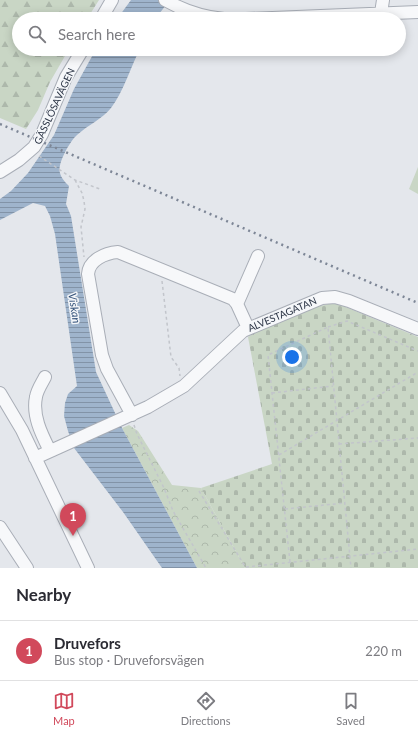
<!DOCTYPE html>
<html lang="en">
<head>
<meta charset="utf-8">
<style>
	:root { --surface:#fff; --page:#f2f2f3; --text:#2b2b33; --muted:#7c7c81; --line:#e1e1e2; --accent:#d1495b }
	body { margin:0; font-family:Lato,sans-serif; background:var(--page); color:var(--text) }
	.you { position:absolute; left:292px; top:357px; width:14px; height:14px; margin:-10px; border:3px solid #fff; border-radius:50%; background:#1a73e8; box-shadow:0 0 0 6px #1a73e833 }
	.badge { display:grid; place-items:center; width:26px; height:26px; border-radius:50%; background:var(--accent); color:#fff; font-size:13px; font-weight:700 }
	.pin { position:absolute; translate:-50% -33px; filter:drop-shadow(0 1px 2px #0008) }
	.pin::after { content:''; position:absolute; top:21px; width:14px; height:12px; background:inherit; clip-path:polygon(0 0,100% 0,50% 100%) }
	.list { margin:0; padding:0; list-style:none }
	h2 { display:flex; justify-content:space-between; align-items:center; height:52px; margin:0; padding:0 16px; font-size:17px }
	h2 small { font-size:13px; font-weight:400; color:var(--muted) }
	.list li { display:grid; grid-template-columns:26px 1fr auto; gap:12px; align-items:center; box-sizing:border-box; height:60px; padding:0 16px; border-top:1px solid var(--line) }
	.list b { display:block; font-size:15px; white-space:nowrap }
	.list p { margin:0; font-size:13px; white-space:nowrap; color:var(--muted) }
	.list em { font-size:13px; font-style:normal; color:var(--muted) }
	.icon { flex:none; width:22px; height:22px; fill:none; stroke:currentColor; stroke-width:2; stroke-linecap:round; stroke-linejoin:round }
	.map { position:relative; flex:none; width:418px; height:568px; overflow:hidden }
	.search { position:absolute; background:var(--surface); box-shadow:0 2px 10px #0003; left:12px; right:12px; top:12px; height:44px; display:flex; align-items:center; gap:10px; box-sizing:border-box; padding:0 14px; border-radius:22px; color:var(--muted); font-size:15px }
	.sheet { height:112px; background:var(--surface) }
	nav { display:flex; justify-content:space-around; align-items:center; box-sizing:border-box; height:56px; border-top:1px solid var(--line); background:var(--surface); font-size:11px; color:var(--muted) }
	nav a { display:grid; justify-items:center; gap:2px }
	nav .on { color:var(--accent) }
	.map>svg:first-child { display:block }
	.forest { fill:url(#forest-firs) }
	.cemetery { fill:url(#cemetery-stones) }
	.park { fill:url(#park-crowns) }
	.garden { fill:#c9d6c5 }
	.water { fill:url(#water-rules) }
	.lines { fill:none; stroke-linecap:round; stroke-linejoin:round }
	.minor-casing { stroke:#a9aeb7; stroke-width:14 }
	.path { stroke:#c2c5cb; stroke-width:1.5; stroke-dasharray:3 3; stroke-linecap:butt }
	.minor { stroke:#f7f8fa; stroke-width:12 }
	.rail { stroke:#7d8696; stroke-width:2.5; stroke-dasharray:2 4; stroke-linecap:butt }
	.labels { text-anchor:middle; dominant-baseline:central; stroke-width:3; stroke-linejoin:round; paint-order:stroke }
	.street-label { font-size:10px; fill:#2b3445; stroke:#f4f6f9 }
	.water-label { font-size:11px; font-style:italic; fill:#34527a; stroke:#f4f6f9 }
</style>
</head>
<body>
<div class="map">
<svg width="418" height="568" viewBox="0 0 418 568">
	<defs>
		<pattern id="forest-firs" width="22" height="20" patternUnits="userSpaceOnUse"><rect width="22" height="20" fill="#c9d6c5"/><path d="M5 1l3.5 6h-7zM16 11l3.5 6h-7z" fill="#adb8ab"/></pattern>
		<pattern id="cemetery-stones" width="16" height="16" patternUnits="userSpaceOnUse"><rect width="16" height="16" fill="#c9d6c5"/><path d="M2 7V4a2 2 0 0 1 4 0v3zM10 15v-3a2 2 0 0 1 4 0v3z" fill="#adb8ab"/></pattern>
		<pattern id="park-crowns" width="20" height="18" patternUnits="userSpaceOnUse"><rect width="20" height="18" fill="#c9d6c5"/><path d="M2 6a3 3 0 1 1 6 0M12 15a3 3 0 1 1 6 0" fill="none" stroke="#adb8ab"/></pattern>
		<pattern id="water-rules" width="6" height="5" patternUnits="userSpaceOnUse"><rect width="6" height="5" fill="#9fb4cc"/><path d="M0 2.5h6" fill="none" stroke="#8293a7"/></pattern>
	</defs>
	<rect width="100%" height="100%" fill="#e4e7ec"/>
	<!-- forest -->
	<path class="forest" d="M0,0h99l-12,19h-68v30h50l-19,33 -12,28 -12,19 -26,-11z"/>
	<!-- cemetery -->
	<path class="cemetery" d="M336,303l82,34v231h-173l-44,-80 71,-24 -24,-127c19,-12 65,-32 88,-34z"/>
	<!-- park -->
	<path class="park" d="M129,425l9,6 34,54 29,3 44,80h-48l-75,-140z"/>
	<!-- garden -->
	<path class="garden" d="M418,167v27l-9,-5z"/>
	<!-- water -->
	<path class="water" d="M131,0h39l-15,19h-38z
		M96,49h44c-9,17 -17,44 -29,59 -9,11 -23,17 -34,27 -7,6 -20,29 -17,38 1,5 6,10 9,13l-3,18 5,12 25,156 26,56 75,140h-35l-39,-56 -49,-64 -6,-17 -4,-15 1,-13 3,-9 9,-8 -22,-152 -5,-18 -5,-10 -12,-3 -33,17v-21l11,-8 17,-18 26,-38 20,-46z"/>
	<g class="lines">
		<!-- minor casing -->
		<g class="minor-casing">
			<path id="minor" d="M165,0c19,11 37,17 59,19
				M381,13l2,-13
				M101,19l11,-19
				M246,19l172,-7
				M0,172l19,-12 15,-13 8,-13 24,-57 17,-28
				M237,304l21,-48
				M45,377c-3,6 -8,13 -9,20 -4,19 6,38 14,54
				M0,393l22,37 66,138
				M132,415l-25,-46 -5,-14 -14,-81c1,-14 17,-21 30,-22l115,47 4,5 11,24
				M35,458l113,-51 36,-21 59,-55 79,-33 13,-1 14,4 69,28
				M0,527l27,41"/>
		</g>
		<!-- path -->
		<path class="path" d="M39,156l36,24 25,9
			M75,180l7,13 2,8 1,8 -4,18 3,30
			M162,281l9,76 8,11 1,8
			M328,327l19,-6 71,30
			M272,393l61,-7
			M134,425l3,9 27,54 9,23 33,57
			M339,444l79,-6
			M279,455l139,-83
			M199,491l47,77
			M285,509l60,-6
			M290,562l-22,-207 60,-28 23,241
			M246,567l172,-18"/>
		<!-- minor -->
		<use href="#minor" class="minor"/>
		<!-- rail -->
		<path class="rail" d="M0,124l418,179"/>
	</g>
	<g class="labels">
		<!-- street labels -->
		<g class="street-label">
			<text transform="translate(54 106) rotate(-65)">GÄSSLÖSAVÄGEN</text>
			<text transform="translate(282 314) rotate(-23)">ALVESTAGATAN</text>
		</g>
		<!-- water labels -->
		<g class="water-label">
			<text transform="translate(75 308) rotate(81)">Viskan</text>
		</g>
	</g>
</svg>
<div class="you"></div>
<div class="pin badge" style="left:73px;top:536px">1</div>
<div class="search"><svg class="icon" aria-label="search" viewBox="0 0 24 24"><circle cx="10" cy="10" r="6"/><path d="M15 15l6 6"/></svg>Search here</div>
</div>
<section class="sheet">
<h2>Nearby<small></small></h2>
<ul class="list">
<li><span class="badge">1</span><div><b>Druvefors</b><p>Bus stop · Druveforsvägen</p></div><em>220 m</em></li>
</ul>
</section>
<nav>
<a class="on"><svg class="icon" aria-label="map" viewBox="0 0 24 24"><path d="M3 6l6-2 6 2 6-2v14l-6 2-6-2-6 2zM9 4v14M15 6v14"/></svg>Map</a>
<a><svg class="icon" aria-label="directions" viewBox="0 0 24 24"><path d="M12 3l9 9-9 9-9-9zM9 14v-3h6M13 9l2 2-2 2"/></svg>Directions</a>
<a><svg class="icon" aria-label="saved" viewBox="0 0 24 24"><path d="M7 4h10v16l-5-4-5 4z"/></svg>Saved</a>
</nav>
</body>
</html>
